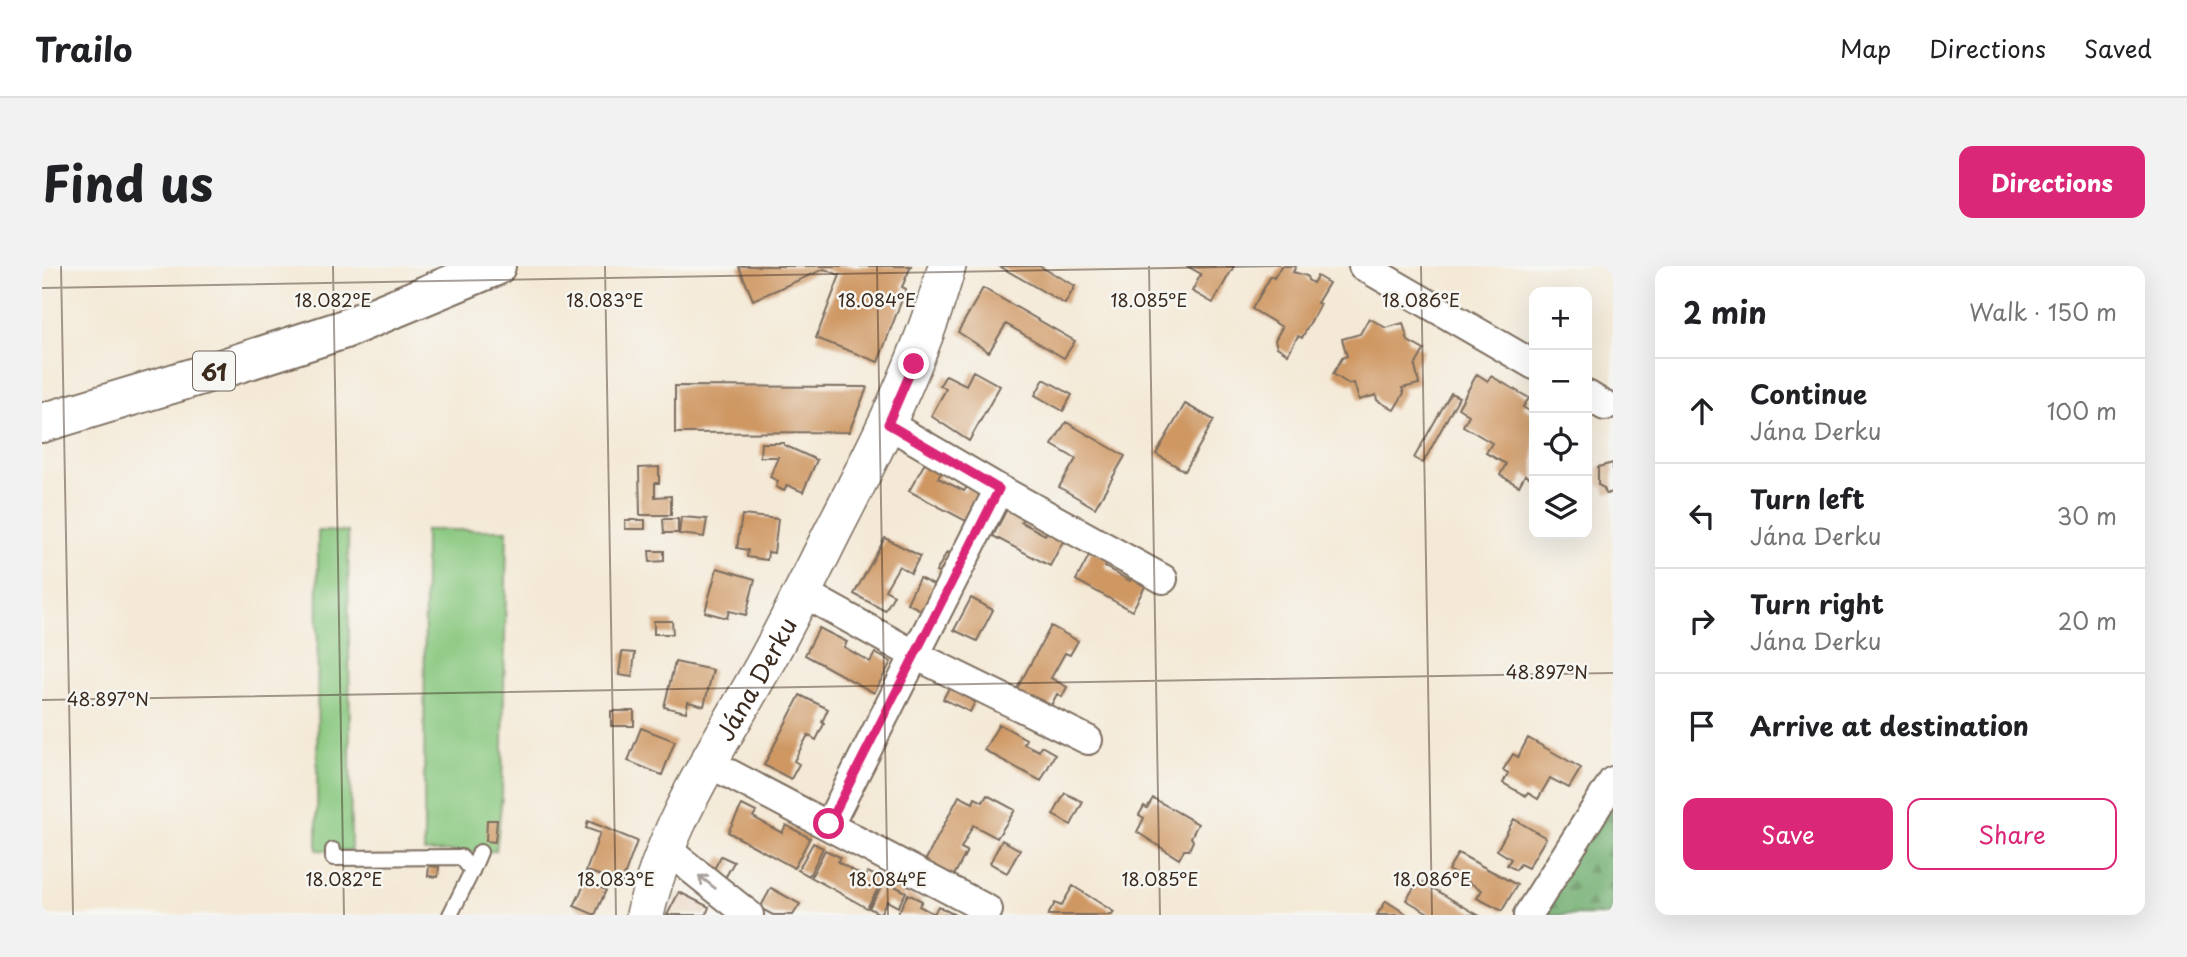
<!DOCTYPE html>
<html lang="en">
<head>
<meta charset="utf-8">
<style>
	:root { --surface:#fff; --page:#f2f2f2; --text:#202124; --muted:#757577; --line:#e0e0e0; --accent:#db2777 }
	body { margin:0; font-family:"Playpen Sans",sans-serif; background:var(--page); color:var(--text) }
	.controls { position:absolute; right:21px; top:21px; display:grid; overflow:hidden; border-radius:14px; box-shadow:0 7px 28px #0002 }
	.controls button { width:63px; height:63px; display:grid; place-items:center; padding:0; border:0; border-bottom:2px solid var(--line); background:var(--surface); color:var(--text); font:35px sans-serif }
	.stop { position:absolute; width:21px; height:21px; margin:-16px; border:5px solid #db2777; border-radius:50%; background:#fff }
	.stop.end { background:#db2777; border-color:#fff; box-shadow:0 2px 7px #0008 }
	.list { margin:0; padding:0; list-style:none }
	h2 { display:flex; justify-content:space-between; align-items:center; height:91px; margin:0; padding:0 28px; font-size:30px }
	h2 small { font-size:23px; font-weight:400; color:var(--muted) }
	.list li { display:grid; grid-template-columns:46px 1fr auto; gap:21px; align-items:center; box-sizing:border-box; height:105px; padding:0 28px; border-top:2px solid var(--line) }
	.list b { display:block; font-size:26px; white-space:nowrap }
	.list p { margin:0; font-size:23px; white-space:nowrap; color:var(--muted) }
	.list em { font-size:23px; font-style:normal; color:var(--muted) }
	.actions { display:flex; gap:14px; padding:21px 28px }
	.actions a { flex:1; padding:16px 0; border:2px solid var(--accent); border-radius:14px; text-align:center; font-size:24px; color:var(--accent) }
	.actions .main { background:var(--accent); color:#fff }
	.icon { flex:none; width:38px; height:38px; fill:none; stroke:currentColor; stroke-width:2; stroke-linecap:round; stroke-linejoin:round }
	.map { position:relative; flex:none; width:1571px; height:649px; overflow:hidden; border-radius:14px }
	header { display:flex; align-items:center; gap:42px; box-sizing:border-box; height:98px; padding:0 35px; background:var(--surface); border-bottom:2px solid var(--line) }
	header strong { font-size:33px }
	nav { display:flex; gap:38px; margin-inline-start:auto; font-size:24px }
	.intro { display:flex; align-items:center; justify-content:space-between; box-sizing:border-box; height:168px; padding:0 42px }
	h1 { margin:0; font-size:49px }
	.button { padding:18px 32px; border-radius:14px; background:var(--accent); color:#fff; font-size:24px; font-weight:700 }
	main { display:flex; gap:42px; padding:0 42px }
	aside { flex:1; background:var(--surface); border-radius:14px; box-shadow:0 7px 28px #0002 }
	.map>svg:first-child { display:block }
	.forest { fill:url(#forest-firs); stroke:#546b46; stroke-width:2 }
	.garden { fill:#88c77e; stroke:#62784e; stroke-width:2 }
	.building { fill:#cf9863 }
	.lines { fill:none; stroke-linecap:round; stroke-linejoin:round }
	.service-casing { stroke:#7c6d5e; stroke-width:18 }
	.minor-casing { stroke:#7c6d5e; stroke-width:32 }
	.tertiary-casing { stroke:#7c6d5e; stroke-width:40 }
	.primary-casing { stroke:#7c6d5e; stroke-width:42 }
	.service { stroke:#fff; stroke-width:14 }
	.minor { stroke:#fff; stroke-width:28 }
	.tertiary { stroke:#fff; stroke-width:37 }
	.primary { stroke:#fff; stroke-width:38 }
	.oneway { stroke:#a79f9a }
	.route { stroke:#db2777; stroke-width:9 }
	.ticks { fill:none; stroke:#3b2a1e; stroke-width:2; stroke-opacity:0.45 }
	.labels { text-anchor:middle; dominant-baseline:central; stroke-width:5; stroke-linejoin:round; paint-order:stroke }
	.shield { fill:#f6f6f2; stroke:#73675e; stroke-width:2 }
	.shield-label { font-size:23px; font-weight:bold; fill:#3b2a1e }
	.street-label { font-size:24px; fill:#3b2a1e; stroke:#f6f6f2 }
	.ticks-label { font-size:18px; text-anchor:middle; fill:#3b2a1e; stroke:#f6f6f2; stroke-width:5; stroke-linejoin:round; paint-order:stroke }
</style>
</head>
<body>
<header>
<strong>Trailo</strong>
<nav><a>Map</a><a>Directions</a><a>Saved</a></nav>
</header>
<div class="intro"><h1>Find us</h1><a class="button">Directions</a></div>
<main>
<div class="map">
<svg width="1571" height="649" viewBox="0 0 1571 649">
	<defs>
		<pattern id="forest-firs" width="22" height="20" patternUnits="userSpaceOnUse" patternTransform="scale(1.75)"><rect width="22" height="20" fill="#6eac6d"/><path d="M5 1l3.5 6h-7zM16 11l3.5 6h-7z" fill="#5c8c59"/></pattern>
	</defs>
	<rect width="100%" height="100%" fill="#f6f6f2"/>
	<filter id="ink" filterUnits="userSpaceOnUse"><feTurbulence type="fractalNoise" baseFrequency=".0143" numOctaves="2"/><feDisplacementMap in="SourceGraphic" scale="14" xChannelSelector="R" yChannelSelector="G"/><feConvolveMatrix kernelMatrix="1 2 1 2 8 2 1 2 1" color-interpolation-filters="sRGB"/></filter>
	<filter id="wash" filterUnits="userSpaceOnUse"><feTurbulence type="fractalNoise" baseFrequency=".00686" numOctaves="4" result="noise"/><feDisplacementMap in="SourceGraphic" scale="28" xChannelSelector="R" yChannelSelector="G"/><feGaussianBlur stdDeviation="1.57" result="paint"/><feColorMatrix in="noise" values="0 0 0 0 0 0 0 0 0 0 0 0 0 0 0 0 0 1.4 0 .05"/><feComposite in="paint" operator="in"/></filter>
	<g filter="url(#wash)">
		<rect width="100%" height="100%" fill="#f4e9d6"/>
		<!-- forest -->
		<path class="forest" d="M1571,526v123h-76z"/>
		<!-- garden -->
		<path class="garden" d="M383,264h82l-5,266 -6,55 -72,1z
			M276,265l30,1 3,319 -34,-1z"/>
		<g id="blocks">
			<!-- building -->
			<path class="building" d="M700,0h169l-9,21 4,2 -28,73 -62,-24 24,-63 -16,-6 -71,31 -14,-33z
				M957,0h40l36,20 -10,18z
				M1145,0h47l-21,37 -21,-12 9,-17z
				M1239,0h15l-3,6 14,4 1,4 5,3 4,-7 12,7 -12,20 3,1 -18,34 -4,-2 -10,18 -11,-7 -2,-7 7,-13 -30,-18 19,-33 3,2z
				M941,22l92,53 -11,17 -58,-34 -17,28 -31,-20z
				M1327,52l17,10 17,-5 5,18 16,9 -9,16 4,18 -17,4 2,5 -10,17 -17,-10 -1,-5 -17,5 -5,-17 -5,1 -16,-10 9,-16 5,-2 -5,-17 18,-5z
				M931,105l27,15 -31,55 -38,-25 15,-27 -6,-4 6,-10 20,10z
				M1435,108l11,7 3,-5 38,22 -6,9 11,7v66l-9,-5 -6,11 -19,-11 6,-11 -20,-11 6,-10 -29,-17 6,-11 -11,-7z
				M1002,113l28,16 -9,16 -28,-16z
				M633,120l191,1 1,1 -18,44 -174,1z
				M1409,127l8,4 -36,66 -9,-5z
				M1143,138l29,16 -29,51 -29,-17z
				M1024,156l59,34 -30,52 -36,-21 17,-28 -24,-14z
				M719,177h23v2l33,15 -14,32 -16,-7 -3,6 -8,-4 2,-6 -8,-4 8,-20h-18z
				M884,195l17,9 -5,8 26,13 3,-4 14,7 -15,27 -57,-30z
				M1571,197v29l-7,2 -2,-6 -6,-3v-18z
				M617,201v16h-4v14l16,-1v19h-31l-1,-47z
				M967,239l16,9 -4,8 24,13 4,-8 17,9 -16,30 -57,-30z
				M700,249l36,4 -4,34 -6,-1 -1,8 -20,-3 1,-7 -11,-2z
				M639,251l26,2 -3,18 -25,-3z
				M621,253h15v14h-14z
				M583,254h20v9h-20z
				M843,272l35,18 -9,17 -12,-7 -14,24 9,5 -9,16 -31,-17z
				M1050,284l17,9 -4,8 25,14 3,-5 14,7 -15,28 -56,-31z
				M607,285h15v10l-14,1z
				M905,286l10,5 -11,20 -10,-5z
				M675,302l38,11 -9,36 -17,-4 -2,7 -22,-6z
				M877,312l21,10 -13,25 -20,-10z
				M929,332l22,12 -16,31 -23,-11z
				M612,355h18l1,13h-19z
				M1009,360l27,15 -8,14 -5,-2 -14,25 16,9 -5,10 -5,-3 -10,19 -33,-19z
				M777,362l28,14 -3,5 26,15 5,-9 16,9 -17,31 -69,-38z
				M580,386l13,1 -3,24 -13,-2z
				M633,396l38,8 -9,36 -16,-4 -2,10 -22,-5z
				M907,422l26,14 -5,10 -27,-13z
				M758,429l28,14 -6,13 2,2 -8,16 -8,-5 -14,26 5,3 -8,15 -27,-14z
				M569,445h23v15h-23z
				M957,458l27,15 -2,5 15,7 2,-5 14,8 -14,27 -57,-31z
				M599,462l34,13 -13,34 -34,-14z
				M1486,472l53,30 -12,20 -19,-10 -12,21 -10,-6 -2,3 -23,-13 5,-10 -5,-3 10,-16 5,3z
				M1023,527l18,9 -12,23 -18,-10z
				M945,529l28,15 -18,28 -24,-13 -12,23 6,3 -16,30 -28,-16 36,-69 14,7 2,-5 8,4z
				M1111,532l45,26 -7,13 2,4 -4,9h-5l-5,9 -42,-27 7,-14 -5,-3 5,-9 3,2z
				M700,539l14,7 -3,5 29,16 4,-8 24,13 -16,30 -66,-36z
				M1472,553l32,19 -18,30 -8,-4 -4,6 -9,-5 4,-6 -14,-9z
				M445,554h10l-2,22 -9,-1z
				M546,555l49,20 -15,41 -36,-11 14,-38 -14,-5z
				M960,574l18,10 -13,23 -17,-10z
				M771,577l10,5 -14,28 -11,-6z
				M783,584l15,7 -2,5 27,15 3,-5 15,8 -16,28 -56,-31z
				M1416,587l59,32 -15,26 -25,-13 5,-8 -34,-20z
				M679,590l13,6 -9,16 -12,-7z
				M387,600l10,1 -1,10 -10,-1z
				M1377,614l42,25 17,10h-46l-26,-15z
				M544,615l20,9 -11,25 -21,-9z
				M843,615l21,11 -8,15 -11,-6 -7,13 -11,-6z
				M1031,620l41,26 -2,3h-64l7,-12 6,3z
				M729,622l29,16 -7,11h-20l-13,-7z
				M637,626l30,15 -3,8h-39z
				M866,628l14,7 -3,5 15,8 4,-8 17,9h-58z
				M1344,635l22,14h-31z"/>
		</g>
	</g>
	<g filter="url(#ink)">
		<use href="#blocks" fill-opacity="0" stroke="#7c6d5e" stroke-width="2"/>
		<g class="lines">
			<!-- service casing -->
			<g class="service-casing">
				<path id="service" d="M291,584v8l128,-1 11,14 -22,44
					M430,605l8,-19"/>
			</g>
			<!-- minor casing -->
			<g class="minor-casing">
				<path id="minor" d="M1321,0l171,99
					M1545,129l18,11
					M846,158l111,65 164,90
					M760,326l113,63 173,85
					M667,497l279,147
					M787,559l170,-336
					M623,582l84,67
					M1486,649l85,-134"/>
			</g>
			<!-- tertiary casing -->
			<g class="tertiary-casing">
				<g id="tertiary">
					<path id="s1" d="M603,649c20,-90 74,-169 118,-248 25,-45 48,-92 71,-138 44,-85 87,-170 113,-263"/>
				</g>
			</g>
			<!-- primary casing -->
			<g class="primary-casing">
				<path id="primary" d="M0,157l163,-49 137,-44 154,-64"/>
			</g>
			<!-- service -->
			<use href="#service" class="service"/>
			<!-- minor -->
			<use href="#minor" class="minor"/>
			<!-- tertiary -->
			<use href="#tertiary" class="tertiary"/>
			<!-- primary -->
			<use href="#primary" class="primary"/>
		</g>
		<!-- one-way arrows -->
		<defs><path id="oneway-shaft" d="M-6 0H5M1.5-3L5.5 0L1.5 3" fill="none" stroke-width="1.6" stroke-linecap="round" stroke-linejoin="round" transform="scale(1.75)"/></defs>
		<use class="oneway" href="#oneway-shaft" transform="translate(665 616) rotate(-143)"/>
	</g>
	<g class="lines" filter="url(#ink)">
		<!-- route -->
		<path class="route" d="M787,558l170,-335 -111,-65 26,-60"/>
	</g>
	<!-- ticks -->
	<path class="ticks" d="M19,0l12,649M291,0l11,649M563,0l11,649M835,0l11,649M1107,0l11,649M1379,0l11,649M0,22l1239,-22M0,434l1571,-27"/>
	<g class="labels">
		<!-- shield labels -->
		<rect class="shield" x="151" y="85.5" width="42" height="39" rx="5"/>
		<g class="shield-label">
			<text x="172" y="105">61</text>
		</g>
		<!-- street labels -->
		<g class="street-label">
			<text stroke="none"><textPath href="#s1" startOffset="262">Jána Derku</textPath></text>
		</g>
	</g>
	<g class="ticks-label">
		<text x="291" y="41">18.082°E</text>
		<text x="563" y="41">18.083°E</text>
		<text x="835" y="41">18.084°E</text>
		<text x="1107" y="41">18.085°E</text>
		<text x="1379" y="41">18.086°E</text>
		<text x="1505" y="413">48.897°N</text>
		<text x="66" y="440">48.897°N</text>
		<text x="302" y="620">18.082°E</text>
		<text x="574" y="620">18.083°E</text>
		<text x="846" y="620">18.084°E</text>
		<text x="1118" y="620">18.085°E</text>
		<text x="1390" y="620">18.086°E</text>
	</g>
</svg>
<div class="controls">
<button>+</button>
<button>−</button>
<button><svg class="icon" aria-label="locate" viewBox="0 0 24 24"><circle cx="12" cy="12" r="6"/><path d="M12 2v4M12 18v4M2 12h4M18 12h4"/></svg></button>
<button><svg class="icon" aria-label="layers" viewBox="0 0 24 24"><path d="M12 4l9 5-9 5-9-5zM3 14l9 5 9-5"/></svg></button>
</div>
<div class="stop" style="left:787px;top:558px"></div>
<div class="stop end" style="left:872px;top:98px"></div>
</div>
<aside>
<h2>2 min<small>Walk · 150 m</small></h2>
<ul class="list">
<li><svg class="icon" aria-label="ahead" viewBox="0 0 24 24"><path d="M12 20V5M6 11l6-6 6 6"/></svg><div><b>Continue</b><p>Jána Derku</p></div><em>100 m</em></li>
<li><svg class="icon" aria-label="left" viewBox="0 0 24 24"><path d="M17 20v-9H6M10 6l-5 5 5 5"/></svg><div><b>Turn left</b><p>Jána Derku</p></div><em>30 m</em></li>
<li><svg class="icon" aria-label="right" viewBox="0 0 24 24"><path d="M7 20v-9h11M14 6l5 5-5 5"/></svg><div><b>Turn right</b><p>Jána Derku</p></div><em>20 m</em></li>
<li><svg class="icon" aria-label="arrive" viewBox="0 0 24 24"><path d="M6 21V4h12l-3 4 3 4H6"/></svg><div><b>Arrive at destination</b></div></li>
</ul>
<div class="actions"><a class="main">Save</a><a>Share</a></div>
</aside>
</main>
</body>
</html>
